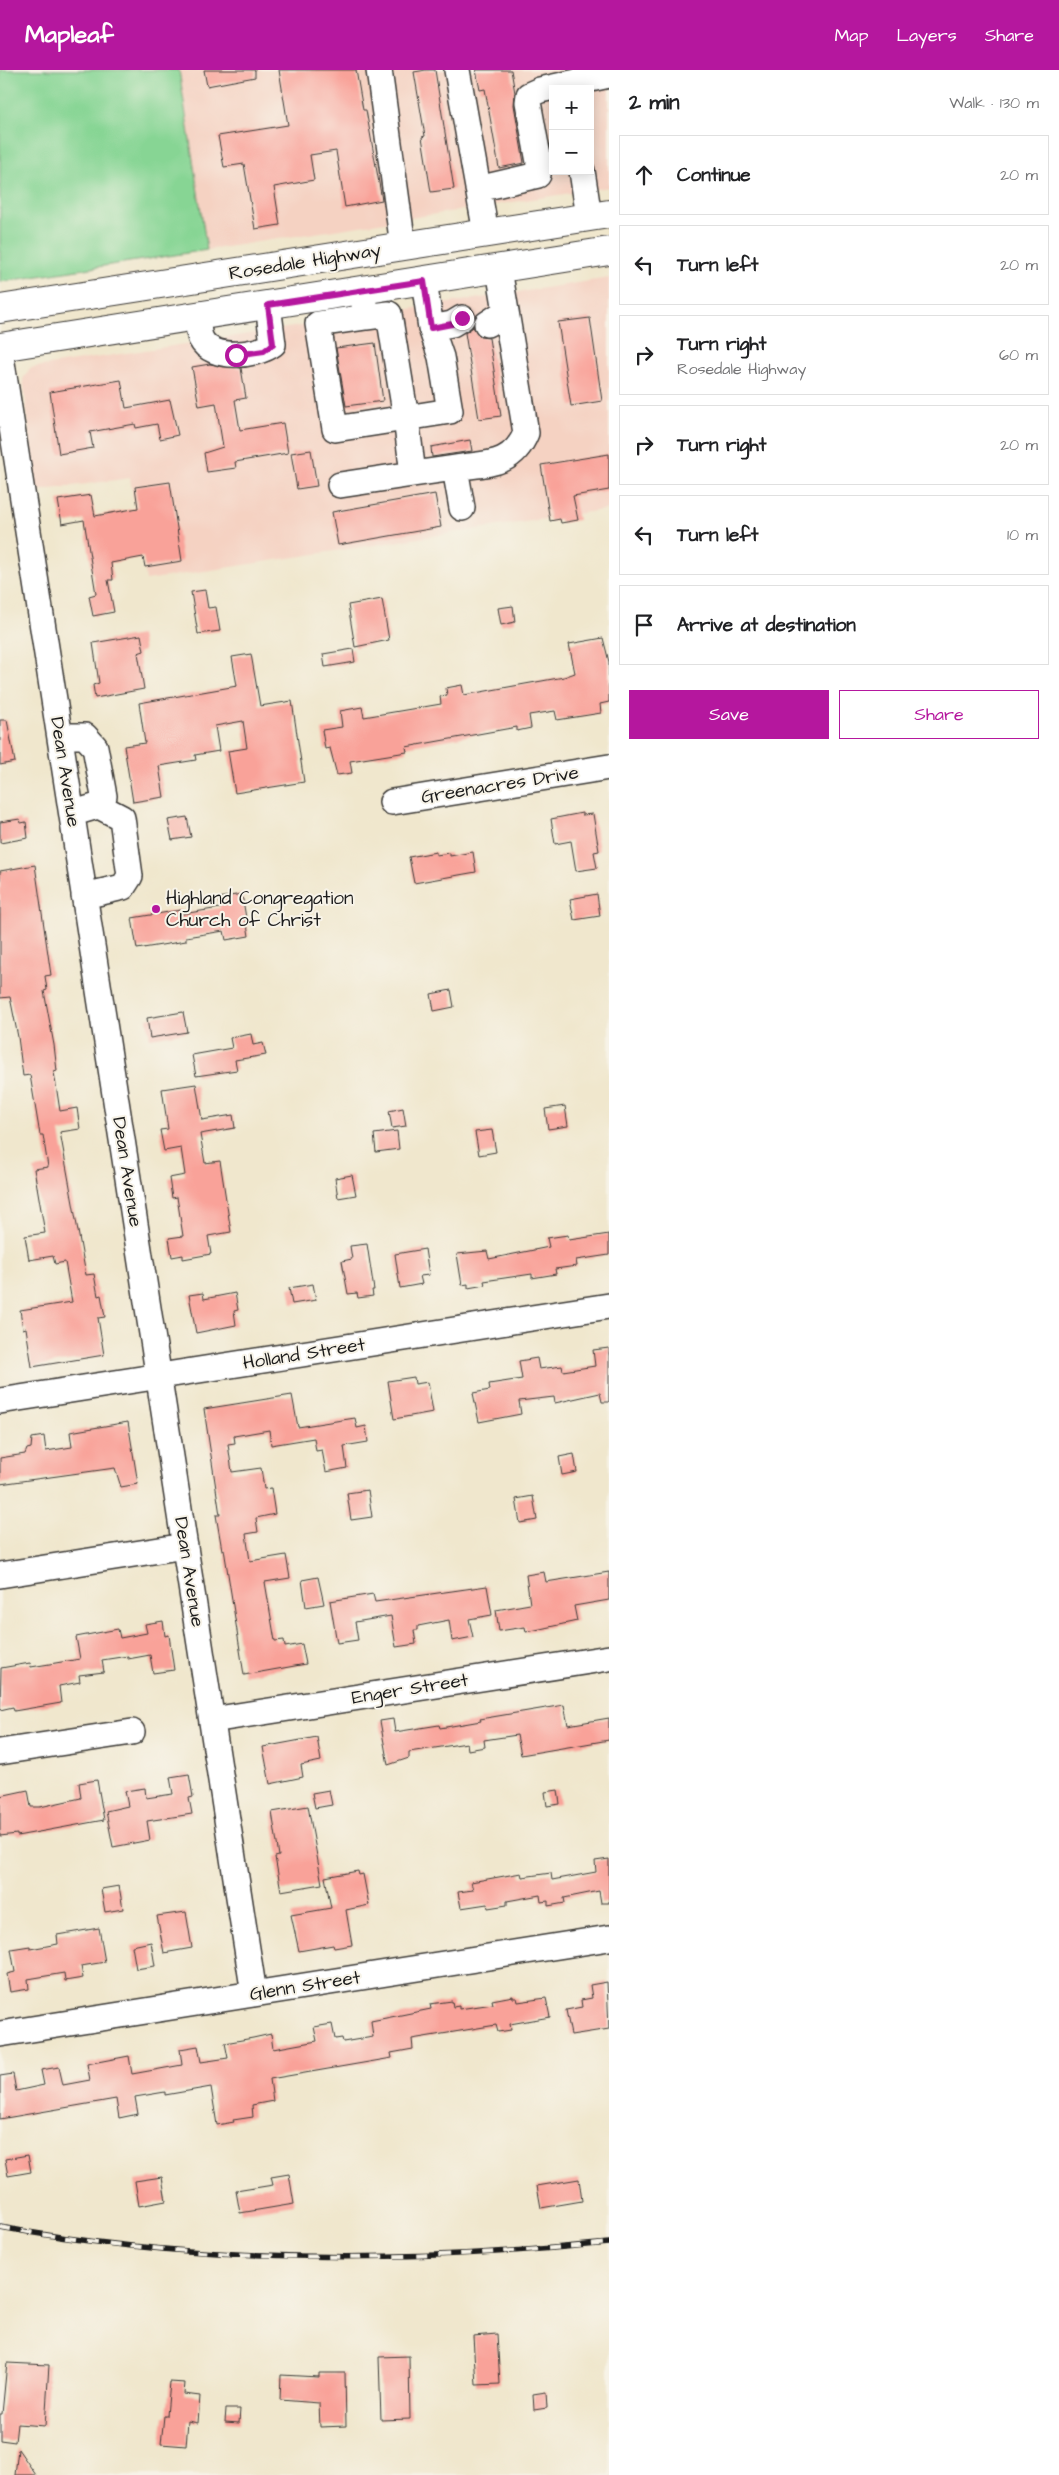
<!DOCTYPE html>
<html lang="en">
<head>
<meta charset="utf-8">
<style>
	:root { --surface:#fff; --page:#f2f2f2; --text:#202124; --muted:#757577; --line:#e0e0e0; --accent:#b5179e }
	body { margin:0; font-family:"Architects Daughter",sans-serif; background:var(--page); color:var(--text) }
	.controls { position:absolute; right:15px; top:15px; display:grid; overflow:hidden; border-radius:0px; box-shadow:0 2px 12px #0003 }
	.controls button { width:45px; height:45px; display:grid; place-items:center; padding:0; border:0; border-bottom:1px solid var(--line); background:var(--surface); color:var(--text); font:25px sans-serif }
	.stop { position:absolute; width:15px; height:15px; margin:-11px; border:4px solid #b5179e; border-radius:50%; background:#fff }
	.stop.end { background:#b5179e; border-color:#fff; box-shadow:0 1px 5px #0008 }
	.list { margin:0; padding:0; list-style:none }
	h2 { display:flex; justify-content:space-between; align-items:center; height:65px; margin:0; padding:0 20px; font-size:21px }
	h2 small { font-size:16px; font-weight:400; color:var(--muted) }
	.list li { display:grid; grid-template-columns:32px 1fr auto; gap:15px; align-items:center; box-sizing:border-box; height:80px; margin:0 10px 10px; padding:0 10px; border:1px solid var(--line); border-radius:0px }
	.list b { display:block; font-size:19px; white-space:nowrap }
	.list p { margin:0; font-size:16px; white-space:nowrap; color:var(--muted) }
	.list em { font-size:16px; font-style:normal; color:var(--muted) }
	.actions { display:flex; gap:10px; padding:15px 20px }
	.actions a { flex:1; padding:11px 0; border:1px solid var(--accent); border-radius:0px; text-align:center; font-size:18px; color:var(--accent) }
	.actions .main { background:var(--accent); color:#fff }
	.icon { flex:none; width:28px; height:28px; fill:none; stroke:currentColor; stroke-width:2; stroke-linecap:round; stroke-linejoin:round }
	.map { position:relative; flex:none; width:609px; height:2405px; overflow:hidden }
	header { display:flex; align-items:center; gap:30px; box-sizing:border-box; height:70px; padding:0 25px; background:var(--accent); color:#fff }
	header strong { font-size:24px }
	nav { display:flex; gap:28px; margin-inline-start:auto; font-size:18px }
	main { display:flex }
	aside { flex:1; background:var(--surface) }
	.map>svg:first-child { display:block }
	.built { fill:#f5d2c2; fill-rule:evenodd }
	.green { fill:#87d594; stroke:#527858 }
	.building { fill:#f9a299 }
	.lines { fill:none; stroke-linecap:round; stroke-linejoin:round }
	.minor-casing { stroke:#3c3a37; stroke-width:28 }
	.major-casing { stroke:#3c3a37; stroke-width:30 }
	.minor { stroke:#fff; stroke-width:25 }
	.major { stroke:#fff; stroke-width:28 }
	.rail-casing { stroke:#1c1c1c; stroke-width:5.5 }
	.rail { stroke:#f7f3e8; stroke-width:4; stroke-dasharray:11; stroke-linecap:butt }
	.route { stroke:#b5179e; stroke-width:6 }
	.poi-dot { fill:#b5179e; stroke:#f7f3e8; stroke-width:2 }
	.labels { text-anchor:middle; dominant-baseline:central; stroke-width:4; stroke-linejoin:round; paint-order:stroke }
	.street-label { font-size:19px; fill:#1c1c1c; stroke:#f7f3e8 }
	.poi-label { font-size:19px; fill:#1c1c1c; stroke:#f7f3e8; text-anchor:start }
</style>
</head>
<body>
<header>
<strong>Mapleaf</strong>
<nav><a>Map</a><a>Layers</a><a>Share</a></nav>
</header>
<main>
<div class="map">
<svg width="609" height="2405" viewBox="0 0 609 2405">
	<rect width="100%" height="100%" fill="#f7f3e8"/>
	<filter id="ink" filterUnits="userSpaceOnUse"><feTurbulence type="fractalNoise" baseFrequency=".02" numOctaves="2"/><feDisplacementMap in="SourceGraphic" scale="10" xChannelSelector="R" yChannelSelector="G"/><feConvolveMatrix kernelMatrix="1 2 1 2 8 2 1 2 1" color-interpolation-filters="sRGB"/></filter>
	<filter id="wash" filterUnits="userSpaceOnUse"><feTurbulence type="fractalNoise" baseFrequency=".0096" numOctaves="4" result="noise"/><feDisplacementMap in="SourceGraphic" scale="20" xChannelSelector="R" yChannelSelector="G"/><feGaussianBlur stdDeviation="1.12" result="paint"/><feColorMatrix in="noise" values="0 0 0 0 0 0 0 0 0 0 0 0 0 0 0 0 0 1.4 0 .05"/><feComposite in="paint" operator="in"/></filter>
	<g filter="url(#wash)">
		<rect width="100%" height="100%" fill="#f0e7cd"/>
		<!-- built -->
		<path class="built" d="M179,0h430v117l-402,63zM553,19h37v82h-37z
			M609,208v231l-463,71 -16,-102 -94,13 -13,-112 7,-11z"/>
		<!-- green -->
		<path class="green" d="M0,0h179l28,180 -207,32z"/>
		<g id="blocks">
			<!-- building -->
			<path class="building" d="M204,0h51v7l-48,9z
				M279,0h77l7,40h3l16,90 -37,7 -9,-56 -26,4 4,25 -40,7 6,38 -25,4 -11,-65 -20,3 -6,-31 70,-11z
				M426,0h9l19,119 -23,3 -9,-55 3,-1 -11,-64z
				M476,0h35l4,23 -1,12 10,58 -25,5 -14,-79 -5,1z
				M590,248l12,83 -31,5 -13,-84z
				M473,257l7,10 9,1 12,78 -22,3 -14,-86z
				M375,273l8,58 -37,5 -10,-58z
				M210,294l31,4 5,30 -11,2 5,30 43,-7 5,30 -53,9 1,6 -29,4 -3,-19 19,-6 -7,-44 -17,3 -7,-39z
				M121,310l5,28 44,-8 8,35 -18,4 -3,-15 -21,4 -1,-4 -45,8 3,16 -34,6 -9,-62z
				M470,370l2,11 -40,6 -1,-10z
				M311,380l6,36 -20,3 -6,-36z
				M609,384v36l-36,6 5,24 -17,3 -1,-4 -10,2 -9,-56z
				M170,412l12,79 -37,6 -2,-10 -32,6 2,17h-5l6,32 -21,4 -4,-20 7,-2 -12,-74 -22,4 -4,-24 33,-5 4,21 43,-8 -3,-21z
				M435,424l6,33 -103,18 -6,-33z
				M205,520l3,18 8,-1 4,24 -22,3 -7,-42z
				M382,529l7,41 -34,7 -7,-42z
				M513,536l2,16 -14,3 -3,-17z
				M141,565l3,16 -6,2 6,36 -49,9 -2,-13 6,-2 -6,-40z
				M603,568l6,24v40l-9,2 1,9 -44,7 -2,-9 -26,4 2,13 -14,3v-4l-111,20 1,5 -57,9 2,12 -15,2 -7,-27 -5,1 -3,-19 20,-3 -2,-16 22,-4 2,10 77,-13 -1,-8 7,-1 -1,-7 16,-3 2,10 100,-18 11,-4 -6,-29z
				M353,579l2,13 -30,5 -2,-13z
				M251,584l9,52 32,-5 12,81 -69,11 -7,-42 19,-3 -4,-27 -28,5 4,25 -24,4 1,5 -37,6 5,31 -31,5 -9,-56 21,-3 -6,-40 98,-17 -5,-29z
				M0,650h7l8,42 -15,3z
				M582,743v2l11,-1 6,37 -5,1 3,16 -21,3 -5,-30 -16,3 -4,-25z
				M187,747l4,20 -19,3 -4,-20z
				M20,749l1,4 5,-1 2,16 -28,5v-21z
				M436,782v3l14,-2v3l23,-4 3,20 -62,11 -5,-26z
				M35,795l16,110 -6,1 2,14 -3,1 10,54 3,26 -3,1 6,39 17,-3 3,21 -20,3 26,143 8,-1 4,22 3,-1 4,22 -7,1 6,37 -72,12 -6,-39 -3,1 -3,-19 52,-8 -7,-40 -10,2 -2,-8 -24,4 -4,-24 20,-3 -11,-64 14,-2 -5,-32h-3l-10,-60 -7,1 -5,-39 -8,-40 -10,1v-127z
				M242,824l7,42 -23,4 -2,-9 -38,6v4l-49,8 -5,-31 49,-8 1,4 38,-6 -2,-10z
				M597,824l3,22 -26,4 -4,-21z
				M451,920l3,17 -20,4 -3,-17z
				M183,942l4,20 -37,6 -3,-20z
				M251,964l2,11 10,-2 3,12 -31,5 2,10 -41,6 -4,-21 40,-7 -2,-10z
				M196,1014l6,36 31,-5 2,13 -35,6 5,29 15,-2 11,71 -23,4 3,18 -28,5v-4l-11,2 -3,-19 14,-2 -6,-39 -5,1 -3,-20 16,-3 -4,-27 -17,3 -4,-21 8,-1 -6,-40z
				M565,1036l3,20 -20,3 -3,-20z
				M403,1038l3,18 -14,2 -3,-17z
				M492,1060l4,22 -17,3 -4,-23z
				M397,1061l2,18 -23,3 -2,-18z
				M352,1105l4,20 -18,3 -3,-20z
				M609,1164v21l-33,5 1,6 -22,3 1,5 -24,4v-4l-48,7 1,4 -17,3v-4l-6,1 -5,-31 30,-3 2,8 60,-12 -2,-9 21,-3 1,5z
				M367,1174l7,46h-2l1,6 -15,2 -1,-5 -9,1 -6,-33 10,-2 -2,-13z
				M425,1179l4,26 -9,1 2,8 -22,4 -5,-34z
				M313,1214l3,16 -24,4 -3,-16z
				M203,1223l1,6 31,-6 3,17 -4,1 2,14 -40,8 -7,-38z
				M609,1278v54h-7l-2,-9 -45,10 -1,-6 -35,4 2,13 -42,8 -6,-29 17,-3 -1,-6 33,-5 -3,-18 18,-3 2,11 23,-3 1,5 32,-5 -2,-16z
				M414,1307l1,7 13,-2 5,30 -39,7 -6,-38z
				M292,1325l6,32 57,-9 2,10 9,-2 2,16 -24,4 3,22 -21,4 -4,-22 -6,1 -2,-13 -43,7 -2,-15 -35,6 1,7 -7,1 4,28 29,-4 3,21 7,-1 4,26 -19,4 2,14 -12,2 4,27 36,-6 4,23 -25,4 10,59 9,-1 1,7 17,-3 4,20 -62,11 -20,-126 -2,1 -6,-35h4l-16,-106z
				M128,1352l10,62 -17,3 -6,-19 -115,16v-26l25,-4 2,-5 4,-1 1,-10 12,-2 2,15 26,-4 -2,-15z
				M574,1384l3,18 -15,3 -3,-18z
				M368,1420l4,27 -21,3 -4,-27z
				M533,1426l4,24 -17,3 -4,-24z
				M544,1502l2,10 63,-10v28l-35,6 3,15 -51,11 -1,-5 -26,4 -3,-21 34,-6 -4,-29z
				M318,1507l6,27 -18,3 -4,-27z
				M487,1516l5,29 -23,4 4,18 -21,4 -3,-21 -31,6v4h-4l2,14 -20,3 -5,-31 -36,6 3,18 -21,3 -7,-42 43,-7 2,8z
				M163,1551l2,15 4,-1 5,35 -21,3 -3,-18 -22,4v-3l-26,4 2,12 -25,3 1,7 -21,4 2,17 -47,8 -1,-4 -13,3 1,-42 29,-5 1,4 49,-8 -4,-22 42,-8 2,9 27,-5 -2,-9z
				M564,1635l4,20 41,-7v22l-88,15 -4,-20 -33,5 1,7 -17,3 -1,-7 -58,9v6l-21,7 -8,-44 13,-2 2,13 44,-7 1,3 41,-7 -1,-2z
				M317,1667l4,24 -20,4 2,12 -33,7 -7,-37z
				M189,1704l4,23 -4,1 3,16 -45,7 3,19 -37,7 -7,-36 22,-5 -3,-15 20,-3 1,10 27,-4 -3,-17z
				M97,1710l7,40 -87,16v-2l-17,2v-40l28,-6 3,17h9l41,-9 -2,-15z
				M329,1720l3,15 -17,3 -3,-15z
				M558,1720l2,14 -13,2 -2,-14z
				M308,1736l14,78 -41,7 -6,-34 4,-1 -7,-44z
				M609,1789v44h-8l-2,-12 -35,7 1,5 -17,3v-5l-7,1 -1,-7 -33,6v4l-19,3 -1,-4 -26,4 -3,-16 15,-2 -2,-8 50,-9 1,4 29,-4 1,7 44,-8 -1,-11z
				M358,1801l1,4 4,-1 6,31 -23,5 6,35 -18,3 -1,-3 -34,6 -8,-36 40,-7 -6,-31z
				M119,1816l4,23 -18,3 -4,-23z
				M186,1842l6,36 -28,5 -7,-37z
				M99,1858l6,34 -24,4 2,12 -18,3 -1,-8 -36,6 1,10 -19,3 -3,-18 8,-2 -4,-23 19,-3v3l28,-5 -1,-9z
				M151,1872l4,24 -19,3 -4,-23z
				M607,1912l2,47 -38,6 -5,-25 16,-3 -1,-7 11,-2 -2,-13z
				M513,1926v2h4l1,4 28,-4 4,19 -40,7 1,6 -13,2 -2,-7 -84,14 1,10 -22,4 1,5 -122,21 3,22 -21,4 1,12 -20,3 1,2 -17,3 -6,-38 -46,8v-3l-30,5 3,17 -19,4 -3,-19 -116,20v-43l13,-2 3,17 28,-6 -3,-15 18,-3 4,18 27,-5 -3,-16 42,-8 3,18 50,-9 -2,-16 18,-3 3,16 27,-4 -3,-15 28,-5 18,-4 2,15 44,-8 -3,-14 18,-3 3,15 7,-1 1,4 30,-5 -2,-16 60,-12 -1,-5 22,-3 1,6 6,-1v3l34,-5 -1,-4z
				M28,2085l3,17 -23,4 -3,-17z
				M289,2104l5,30 -54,9 -4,-22 37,-6 -2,-8z
				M162,2107l4,24 -27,5 -4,-25z
				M579,2109l3,22 -41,7 -4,-22z
				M497,2264l3,50 -24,1 -3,-49z
				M409,2286l1,63 -29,1 -2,-63z
				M7,2293l42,2 -4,61 -28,-2 -2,18 -15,-2v-26h2z
				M319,2303h26l1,53 -26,1 -1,-24 -39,-3 1,-25 38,2z
				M170,2312l15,1 -1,11 16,2 -2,27 -10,-2 -2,25 -25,-2 3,-28h3z
				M546,2322l1,16 -13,2 -1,-16z
				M226,2339h14l-1,14 -14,-1z
				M18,2379l18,26h-21z"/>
		</g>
	</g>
	<g filter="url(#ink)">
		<use href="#blocks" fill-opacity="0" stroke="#3c3a37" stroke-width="1"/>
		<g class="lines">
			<!-- minor casing -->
			<g class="minor-casing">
				<path id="minor" d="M379,0l24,176
					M457,0l29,163
					M582,101l7,46
					M478,119l60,-14 1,-13 -11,-60 1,-7 11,-5 69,-15
					M362,221l4,26 23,-3 17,104 -71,11 -17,-105 48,-7
					M197,246c1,7 1,17 4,23 11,22 56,17 72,5l-5,-39
					M487,254l15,-10
					M431,258l21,-4 10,-6
					M0,280l254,1644
					M455,398c31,-5 57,-1 71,-35l-27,-164
					M413,404l42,-6 7,40
					M340,415l73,-11 -7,-56 44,-7 -9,-54 -10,-29 -7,-47
					M60,666h25l10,11 9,49 -3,9 -17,5
					M392,732l217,-35
					M84,826l39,-9 7,-11 -8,-58 -23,-12
					M0,1331l609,-95
					M0,1505l185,-29
					M212,1650l397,-62
					M0,1682l132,-20
					M0,1964l609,-96"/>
			</g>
			<!-- major casing -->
			<g class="major-casing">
				<path id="major" d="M0,239l609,-95
					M0,277l609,-96"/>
			</g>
			<!-- minor -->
			<use href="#minor" class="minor"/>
			<!-- major -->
			<use href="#major" class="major"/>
			<!-- rail casing -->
			<g class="rail-casing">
				<path id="rail" d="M0,2157c199,37 408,36 609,16"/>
			</g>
			<!-- rail -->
			<use href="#rail" class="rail"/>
		</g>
	</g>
	<g class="lines" filter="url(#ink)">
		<!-- route -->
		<path class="route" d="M236,285l28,-4 9,-7 -5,-39 156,-24 7,47 21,-4 10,-6"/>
	</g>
	<!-- markers -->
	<circle class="poi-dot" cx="156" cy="839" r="5"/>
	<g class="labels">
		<!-- street labels -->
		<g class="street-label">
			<text transform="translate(305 192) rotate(-9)">Rosedale Highway</text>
			<text transform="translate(65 702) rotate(81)">Dean Avenue</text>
			<text transform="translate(500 715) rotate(-9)">Greenacres Drive</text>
			<text transform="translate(127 1102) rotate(81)">Dean Avenue</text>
			<text transform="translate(304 1284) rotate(-9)">Holland Street</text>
			<text transform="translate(189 1502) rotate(81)">Dean Avenue</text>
			<text transform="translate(410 1619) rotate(-9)">Enger Street</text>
			<text transform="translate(305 1916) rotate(-9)">Glenn Street</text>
		</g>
		<!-- poi labels -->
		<g class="poi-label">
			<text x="166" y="828">Highland Congregation<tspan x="166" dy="22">Church of Christ</tspan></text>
		</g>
	</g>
</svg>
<div class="controls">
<button>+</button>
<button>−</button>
</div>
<div class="stop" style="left:236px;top:285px"></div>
<div class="stop end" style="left:462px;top:248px"></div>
</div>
<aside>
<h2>2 min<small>Walk · 130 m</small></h2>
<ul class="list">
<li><svg class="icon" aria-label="ahead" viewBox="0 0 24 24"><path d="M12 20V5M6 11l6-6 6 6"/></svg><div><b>Continue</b></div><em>20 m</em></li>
<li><svg class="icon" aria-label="left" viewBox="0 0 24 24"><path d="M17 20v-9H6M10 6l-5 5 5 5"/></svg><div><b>Turn left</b></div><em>20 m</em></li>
<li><svg class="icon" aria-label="right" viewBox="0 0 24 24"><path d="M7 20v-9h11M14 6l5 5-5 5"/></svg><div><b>Turn right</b><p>Rosedale Highway</p></div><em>60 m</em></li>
<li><svg class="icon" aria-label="right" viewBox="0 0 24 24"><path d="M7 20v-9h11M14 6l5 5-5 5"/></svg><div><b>Turn right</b></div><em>20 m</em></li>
<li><svg class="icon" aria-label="left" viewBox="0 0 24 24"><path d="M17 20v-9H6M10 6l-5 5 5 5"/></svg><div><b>Turn left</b></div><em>10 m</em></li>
<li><svg class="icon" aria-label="arrive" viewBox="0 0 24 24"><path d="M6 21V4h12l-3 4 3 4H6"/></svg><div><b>Arrive at destination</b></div></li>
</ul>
<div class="actions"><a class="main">Save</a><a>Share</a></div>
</aside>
</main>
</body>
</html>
